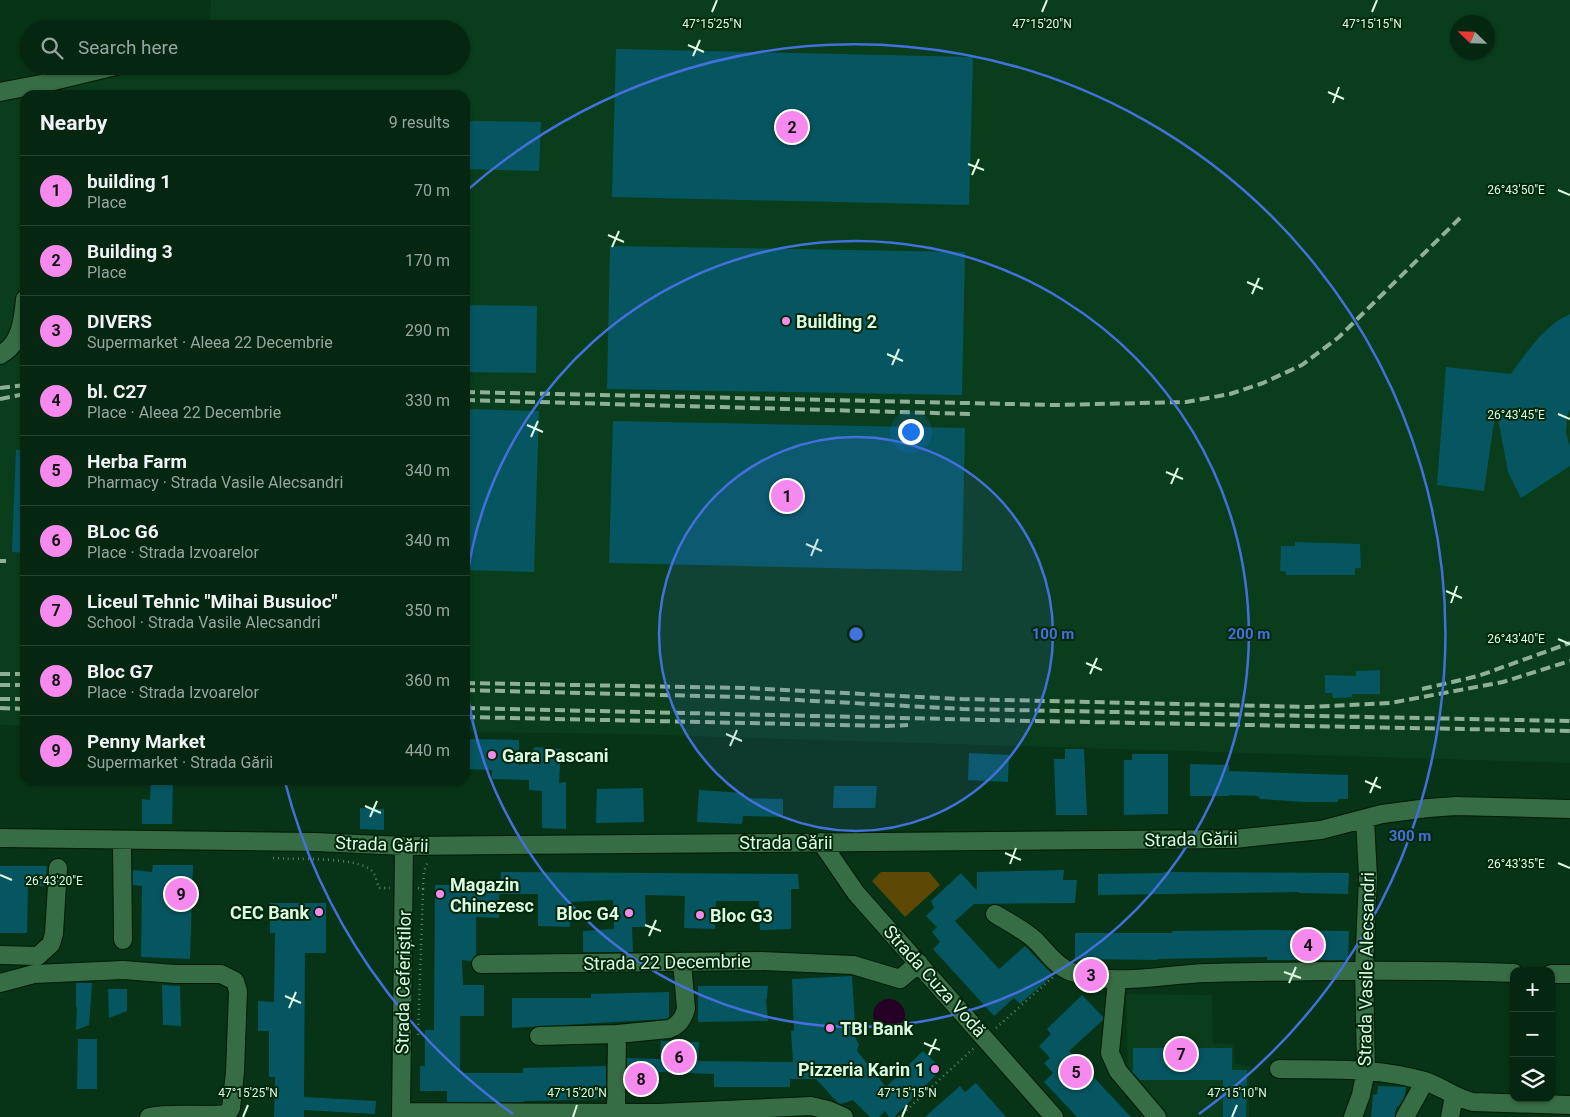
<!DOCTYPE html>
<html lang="en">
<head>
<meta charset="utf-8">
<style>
	:root { --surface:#052610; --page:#13321e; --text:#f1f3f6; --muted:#97a59f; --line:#264330; --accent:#f689ed }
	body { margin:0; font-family:Roboto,sans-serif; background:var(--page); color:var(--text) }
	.controls { position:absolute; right:15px; bottom:15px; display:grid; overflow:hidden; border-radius:10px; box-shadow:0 1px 4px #0004 }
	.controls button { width:45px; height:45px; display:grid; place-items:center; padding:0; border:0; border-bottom:1px solid var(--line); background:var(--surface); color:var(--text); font:25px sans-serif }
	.compass { position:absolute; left:1450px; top:15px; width:45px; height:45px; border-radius:50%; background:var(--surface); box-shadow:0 1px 4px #0004; rotate:293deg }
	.you { position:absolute; left:910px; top:431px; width:18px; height:18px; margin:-12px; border:4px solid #fff; border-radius:50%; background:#1a73e8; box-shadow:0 0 0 8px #1a73e833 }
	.badge { display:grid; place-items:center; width:32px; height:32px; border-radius:50%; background:var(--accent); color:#111; font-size:16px; font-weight:700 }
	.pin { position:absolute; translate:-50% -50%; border:2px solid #fff; box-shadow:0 1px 5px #0006 }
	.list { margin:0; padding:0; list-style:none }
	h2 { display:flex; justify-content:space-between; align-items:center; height:65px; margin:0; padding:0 20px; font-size:21px }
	h2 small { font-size:16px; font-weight:400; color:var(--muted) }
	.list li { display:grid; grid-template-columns:32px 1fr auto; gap:15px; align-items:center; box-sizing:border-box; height:70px; padding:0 20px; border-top:1px solid var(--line) }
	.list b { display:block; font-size:19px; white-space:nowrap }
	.list p { margin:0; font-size:16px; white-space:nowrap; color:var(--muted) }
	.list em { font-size:16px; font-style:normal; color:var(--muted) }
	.icon { flex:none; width:28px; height:28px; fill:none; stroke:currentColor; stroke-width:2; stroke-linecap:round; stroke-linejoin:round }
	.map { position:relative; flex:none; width:1570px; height:1117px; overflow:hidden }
	.search { position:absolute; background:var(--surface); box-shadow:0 1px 4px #0004; left:20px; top:20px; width:450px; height:55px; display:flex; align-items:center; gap:12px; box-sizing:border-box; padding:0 18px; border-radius:28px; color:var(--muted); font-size:19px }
	.panel { position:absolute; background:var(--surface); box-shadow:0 1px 4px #0004; left:20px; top:90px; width:450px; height:695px; border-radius:15px }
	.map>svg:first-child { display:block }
	.built { fill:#0a3d1c; fill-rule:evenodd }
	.green { fill:#5d4905 }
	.water { fill:#260024 }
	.building { fill:#065661 }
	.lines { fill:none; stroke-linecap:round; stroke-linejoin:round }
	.minor-casing { stroke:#001805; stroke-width:20 }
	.path { stroke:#5d8267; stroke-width:2.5; stroke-dasharray:1 4; stroke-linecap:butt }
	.minor { stroke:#376d44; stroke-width:18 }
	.rail { stroke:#8eb096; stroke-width:4; stroke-dasharray:10 5; stroke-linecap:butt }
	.ticks { fill:none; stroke:#ddf9e1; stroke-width:2 }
	.ring { fill:none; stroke:#4370da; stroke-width:2.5 }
	.poi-dot { fill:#f689ed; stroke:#00290c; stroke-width:2 }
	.labels { text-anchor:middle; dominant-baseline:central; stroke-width:4; stroke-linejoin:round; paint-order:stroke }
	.poi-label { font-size:18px; font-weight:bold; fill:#ddf9e1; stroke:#00290c; text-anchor:start }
	.street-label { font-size:18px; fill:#ddf9e1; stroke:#00290c }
	.ticks-label { font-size:12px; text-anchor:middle; fill:#ddf9e1; stroke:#00290c; stroke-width:4; stroke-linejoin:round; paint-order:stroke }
	.centre { fill:#4370da; stroke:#00290c; stroke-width:2.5 }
	.ring-label { font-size:15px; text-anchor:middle; font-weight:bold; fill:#4370da; stroke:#00290c; stroke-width:4; stroke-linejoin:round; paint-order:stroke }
</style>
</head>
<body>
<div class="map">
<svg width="1570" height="1117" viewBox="0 0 1570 1117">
	<rect width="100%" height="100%" fill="#073316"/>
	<!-- built -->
	<path class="built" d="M211,0h1359v763l-943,-29 -162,-2v-637h-440v631l-25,-1v-626l140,-33h321v-37h-252zM1458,22h30v30h-30z
		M1126,994l86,1 1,48 21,1 1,20 15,2 -1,51h-90l-31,-36z"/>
	<!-- green -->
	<path class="green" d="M881,872h48l11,13 -35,32 -33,-36z"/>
	<!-- water -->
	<path class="water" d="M873 1015a16 16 0 1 1 32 0a16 16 0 1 1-32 0Z"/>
	<!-- building -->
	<path class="building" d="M616,49l357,8 -4,148 -357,-8z
		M465,121l76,1 -2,49 -74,-2z
		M610,246l355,6 -3,143 -355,-6z
		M465,305l72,1 -1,67 -71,-1z
		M1570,314v95l-3,8 -1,16 4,14v19l-49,32 -13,-26 -12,-64 -12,83 -47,-6 9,-118 65,7 15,-21 15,-18 16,-14z
		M465,409l74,2 -5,161 -69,-2z
		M613,421l352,7 -3,143 -353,-8z
		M16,450h9v103l-13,-1z
		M1295,542l65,2 1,24h-6v7h-69v-3l-6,-1 1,-25h14z
		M1380,670v24h-28v3l-19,1 -1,-5h-7v-18l31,1v-5z
		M465,739l54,1v26l16,-19 26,2 -2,34 7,-1v47l-24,-1v-37l-13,-1v-10l-37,-1v-9l-27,-1z
		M1065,749h19l3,66h-31l-2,-56h11z
		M969,753l40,2 -1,27 -40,-2z
		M1132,754h36v60l-44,1v-55h8z
		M1190,764l39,1v6l119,4v24h-10v3h-34l-44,-3 -2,-3 -29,-1v1h-39z
		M151,780h22l-1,44h-30v-25l8,1z
		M834,786h43l-2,22h-42z
		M643,788l1,34 -48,1 1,-34z
		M699,790l45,3v5l39,1v18l-40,-1 -1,8 -45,-2z
		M360,808l24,1v21l-24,-1z
		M153,865h40l-3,94 -49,-2 1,-71 -9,-1v-15l19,2z
		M0,866h47l-2,20h-17l-1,47h-27z
		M1064,870l-1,10h14l-2,23 -101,1 -19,17 44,48 26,-23 28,29 -33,29 -6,-6 -20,18 -61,-67 7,-7 -8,-10 5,-5 -11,-11 8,-8 -3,-7 30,-28 16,18v-19z
		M501,872l297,2 1,15h-8v40l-31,1 -1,-29h-43l-1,28 -31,-1 1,-32 -40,-1 1,32h-14l1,25h-50v-21l31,-2 -1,-29 -42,2 -1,25 -32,-1v-32h-39v24l-23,-1v38l-5,6 -9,-1 1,25h21v31h-24v57h63v-5l83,-2v33l-82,2v1h-77v-11h-27v-25h5v-36h9l1,-145 66,-1z
		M1164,872l185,1 -1,21 -49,-1v-1l-201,3v-21l66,-1z
		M270,903h56v50h-21l-1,144 72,4 -1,13 -71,-4v7h-30l1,-40h-6v-46h-11v-30l16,1 1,-69h-5z
		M1268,930l81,1 -1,29h-81v-3l-110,2v1l-82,-1v-26h97v-2z
		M852,976l4,64 3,4 -2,7 29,36 37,-36 19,18 -48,48h-5l-4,-6 -6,6h-9l-17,-17 -12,4 -4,-2 -21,-23h-26v8h-76v-13l-55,-2 -1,17 -31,-2v-29l33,1 1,-18 38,1 -1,19 95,1 -2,-31h3l-2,-52z
		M76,983h16l-3,42 -13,5 1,-23h-1z
		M162,985l18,1 1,40 -18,-1z
		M698,986h70l-1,12 -1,1 2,22 -70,1z
		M108,989h19v22l-18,7z
		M669,992v25l-3,2 -154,9v-30h79v-4z
		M1082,995l21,22v3l-34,31 62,66h-54l-33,-35 9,-9 -9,-10 6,-5 -11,-12 12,-12 -4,-5z
		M78,1039h19v50h-20z
		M1133,1048h99v22h15l-1,47h-23v-37h-83l-7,-8z
		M976,1083l30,34h-81l35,-31 5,6z
		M1378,1086l28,1 -1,8 -6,11h-2l-3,11h-23l2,-22 4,-1z"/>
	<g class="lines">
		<!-- minor casing -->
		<g class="minor-casing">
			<path id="minor" d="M0,92l41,-8 75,-18
				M0,355c21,-11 23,-35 25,-56
				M0,838l315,4 89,4 830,-7 87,-9 61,-16 46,-6 28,-2 114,3
				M122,841l1,99
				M821,842l35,51 198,224
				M995,914c14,8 29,16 41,27 10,10 19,24 33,30 44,17 93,3 139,2 102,-2 203,-4 306,0
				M0,955l38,1 13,-12 3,-10 4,-66
				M481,964l280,-3 92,4 47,14 19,-16
				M1551,974h19
				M1117,980l-7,73 8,18 39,46
				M0,983l34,-9 89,-4 52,4h46l14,7 3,10 -3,81 -4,36 -4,6c-27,3 -51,-2 -78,3
				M539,1036l78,-2 52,-5c10,-4 14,-10 17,-20l-4,-47
				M1279,1069c48,1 98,-2 145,12 17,5 31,17 49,21l97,3
				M401,1112l256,1 154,-7 17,4 16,7
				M616,1112l1,-78
				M401,1117l3,-271
				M1353,1117l8,-22 5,-25 -2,-101 4,-92 -3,-58
				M1405,1117l20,-36
				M1450,1117l4,-21"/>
		</g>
		<!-- path -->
		<path class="path" d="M273,858c22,2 85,-2 99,13 4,4 5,12 7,17h11
			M418,888l5,1 -5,146
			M423,889l1,-18 4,-10
			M996,1028l57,-51
			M899,1117l76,-70"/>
		<!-- minor -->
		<use href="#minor" class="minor"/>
		<!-- rail -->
		<path class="rail" d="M0,388l25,-3
			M465,392l590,13 131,-3 44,-8 33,-11 39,-18 37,-28 121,-119
			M0,399l25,-5
			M465,400l506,14
			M0,561h6
			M0,674h25
			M465,683l279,5 217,11 348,8 81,-4 113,-21 67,-21
			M0,685h25
			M1422,689l56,-13 92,-33
			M465,690l278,7 219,12 608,12
			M0,699h25
			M0,708l25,1
			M465,708l569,13 536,10
			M465,717l422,9 21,-1"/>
	</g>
	<!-- ticks -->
	<path class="ticks" d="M712,12l5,-12M1042,12l5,-12M1372,12l5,-12M688,45l16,7M693,56l7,-16M1328,92l16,7M1333,103l6,-16M968,164l16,6M972,175l7,-16M1558,190l12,5M608,235l16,7M612,247l7,-16M1247,282l16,7M1252,294l7,-16M887,354l16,7M892,365l7,-16M1558,414l12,5M527,425l16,7M531,437l7,-16M1166,472l17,7M1171,484l7,-16M806,544l16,7M811,556l7,-17M1446,591l16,7M1451,603l6,-17M1558,639l12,5M1086,663l16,7M1090,674l7,-16M726,734l16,7M730,746l7,-16M1365,781l16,7M1370,793l7,-16M365,806l16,7M370,817l7,-16M1005,853l16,7M1558,863l12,5M1010,864l6,-16M0,875l12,5M645,925l16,6M649,936l7,-16M1284,972l17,6M1289,983l7,-16M285,996l16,7M289,1008l7,-16M924,1043l16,7M929,1055l7,-16M243,1117l5,-12M573,1117l4,-12M902,1117l5,-12M1232,1117l5,-12"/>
	<!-- distance rings -->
	<circle cx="856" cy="634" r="197" fill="#4370da" fill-opacity=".12"/>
	<g class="ring">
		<circle cx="856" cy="634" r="197"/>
		<path d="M465 593A393 393 0 1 1 465 675"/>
		<path d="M513 1114A590 590 0 0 1 285 782M465 192A590 590 0 1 1 1199 1114"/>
	</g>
	<!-- markers -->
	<g class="poi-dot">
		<circle cx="786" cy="321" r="5"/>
		<circle cx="492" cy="755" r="5"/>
		<circle cx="440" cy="894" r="5"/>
		<circle cx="319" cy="912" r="5"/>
		<circle cx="629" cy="913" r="5"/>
		<circle cx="700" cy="915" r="5"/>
		<circle cx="830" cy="1028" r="5"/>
		<circle cx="935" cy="1069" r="5"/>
	</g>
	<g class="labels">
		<!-- poi labels -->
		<g class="poi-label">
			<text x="796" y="321">Building 2</text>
			<text x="502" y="755">Gara Pascani</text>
			<text x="450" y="884">Magazin<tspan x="450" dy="21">Chinezesc</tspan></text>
			<text x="309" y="912" text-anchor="end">CEC Bank</text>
			<text x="619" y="913" text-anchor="end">Bloc G4</text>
			<text x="710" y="915">Bloc G3</text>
			<text x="840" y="1028">TBI Bank</text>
			<text x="925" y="1069" text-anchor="end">Pizzeria Karin 1</text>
		</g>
		<!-- street labels -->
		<g class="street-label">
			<text transform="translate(1191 839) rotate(-1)">Strada Gării</text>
			<text x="786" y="842">Strada Gării</text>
			<text transform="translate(382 844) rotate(2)">Strada Gării</text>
			<text transform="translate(667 962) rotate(-1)">Strada 22 Decembrie</text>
			<text transform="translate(1366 969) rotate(-89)">Strada Vasile Alecsandri</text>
			<text transform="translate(935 981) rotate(48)">Strada Cuza Vodă</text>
			<text transform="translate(403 982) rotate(-89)">Strada Ceferiștilor</text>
		</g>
	</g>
	<g class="ticks-label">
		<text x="1372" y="28">47°15'15"N</text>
		<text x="712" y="28">47°15'25"N</text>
		<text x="1042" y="28">47°15'20"N</text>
		<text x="1516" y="194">26°43'50"E</text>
		<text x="1516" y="419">26°43'45"E</text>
		<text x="1516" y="643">26°43'40"E</text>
		<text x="1516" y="868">26°43'35"E</text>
		<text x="54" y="885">26°43'20"E</text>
		<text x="248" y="1097">47°15'25"N</text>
		<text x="577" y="1097">47°15'20"N</text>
		<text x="907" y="1097">47°15'15"N</text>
		<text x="1237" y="1097">47°15'10"N</text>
	</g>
	<circle cx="856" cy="634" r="8" class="centre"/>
	<g class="ring-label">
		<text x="1053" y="639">100 m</text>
		<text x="1249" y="639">200 m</text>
		<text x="1410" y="841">300 m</text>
	</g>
</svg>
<div class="controls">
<button>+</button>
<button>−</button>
<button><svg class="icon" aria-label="layers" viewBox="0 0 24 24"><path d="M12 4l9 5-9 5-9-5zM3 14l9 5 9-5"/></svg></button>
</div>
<svg class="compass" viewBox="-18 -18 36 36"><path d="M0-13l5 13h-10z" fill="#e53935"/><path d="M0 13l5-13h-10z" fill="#97a59f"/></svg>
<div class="you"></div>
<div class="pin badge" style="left:787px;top:496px">1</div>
<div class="pin badge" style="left:792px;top:127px">2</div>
<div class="pin badge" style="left:1091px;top:975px">3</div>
<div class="pin badge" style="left:1308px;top:945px">4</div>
<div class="pin badge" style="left:1076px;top:1072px">5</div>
<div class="pin badge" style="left:679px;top:1057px">6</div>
<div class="pin badge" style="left:1181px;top:1054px">7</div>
<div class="pin badge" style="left:641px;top:1079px">8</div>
<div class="pin badge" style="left:181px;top:894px">9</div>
<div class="search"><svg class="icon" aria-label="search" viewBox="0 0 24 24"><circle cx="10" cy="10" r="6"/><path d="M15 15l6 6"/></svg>Search here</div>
<section class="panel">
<h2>Nearby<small>9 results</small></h2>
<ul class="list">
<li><span class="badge">1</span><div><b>building 1</b><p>Place</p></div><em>70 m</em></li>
<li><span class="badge">2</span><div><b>Building 3</b><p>Place</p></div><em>170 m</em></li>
<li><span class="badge">3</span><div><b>DIVERS</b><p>Supermarket · Aleea 22 Decembrie</p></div><em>290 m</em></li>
<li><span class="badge">4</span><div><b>bl. C27</b><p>Place · Aleea 22 Decembrie</p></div><em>330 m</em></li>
<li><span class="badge">5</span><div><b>Herba Farm</b><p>Pharmacy · Strada Vasile Alecsandri</p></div><em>340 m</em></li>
<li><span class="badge">6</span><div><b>BLoc G6</b><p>Place · Strada Izvoarelor</p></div><em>340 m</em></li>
<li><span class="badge">7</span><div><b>Liceul Tehnic &quot;Mihai Busuioc&quot;</b><p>School · Strada Vasile Alecsandri</p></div><em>350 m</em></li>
<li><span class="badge">8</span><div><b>Bloc G7</b><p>Place · Strada Izvoarelor</p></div><em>360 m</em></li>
<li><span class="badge">9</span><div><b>Penny Market</b><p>Supermarket · Strada Gării</p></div><em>440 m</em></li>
</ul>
</section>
</div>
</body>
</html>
